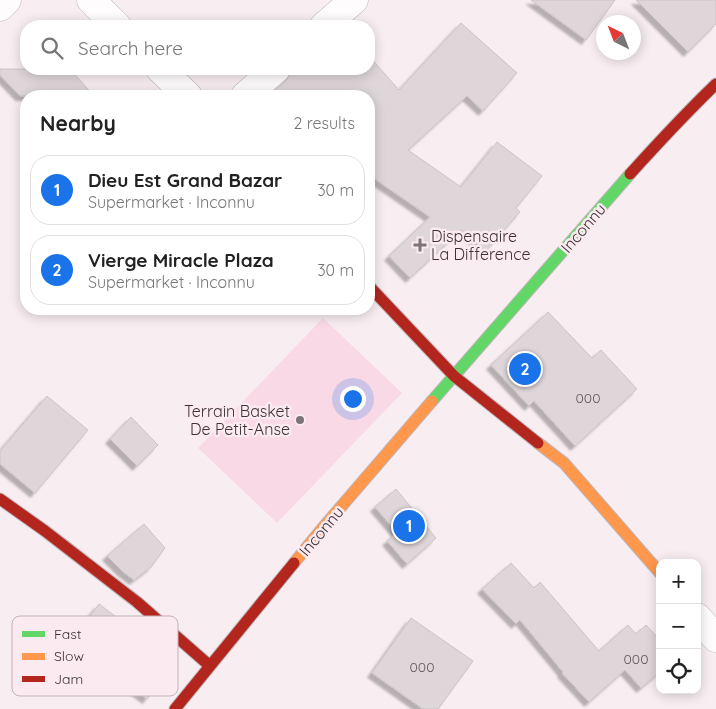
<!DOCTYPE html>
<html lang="en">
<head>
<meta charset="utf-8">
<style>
	:root { --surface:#fff; --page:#f2f2f2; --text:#222; --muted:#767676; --line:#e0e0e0; --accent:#1a73e8 }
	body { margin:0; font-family:Quicksand,sans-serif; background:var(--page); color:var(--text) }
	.controls { position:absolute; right:15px; bottom:15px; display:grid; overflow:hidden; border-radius:10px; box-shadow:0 2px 12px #0003 }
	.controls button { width:45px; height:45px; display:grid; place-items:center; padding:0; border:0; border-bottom:1px solid var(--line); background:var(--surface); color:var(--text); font:25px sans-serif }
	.compass { position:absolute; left:596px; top:15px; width:45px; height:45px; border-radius:50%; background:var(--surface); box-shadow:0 2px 12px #0003; rotate:318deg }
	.you { position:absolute; left:352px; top:398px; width:18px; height:18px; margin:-12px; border:4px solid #fff; border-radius:50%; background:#1a73e8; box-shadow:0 0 0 8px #1a73e833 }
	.badge { display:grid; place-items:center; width:32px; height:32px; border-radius:50%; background:var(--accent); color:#fff; font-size:16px; font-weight:700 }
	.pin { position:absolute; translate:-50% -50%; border:2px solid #fff; box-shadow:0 1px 5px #0006 }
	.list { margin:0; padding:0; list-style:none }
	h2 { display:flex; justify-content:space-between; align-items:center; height:65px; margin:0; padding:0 20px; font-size:21px }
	h2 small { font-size:16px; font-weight:400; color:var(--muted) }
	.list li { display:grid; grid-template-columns:32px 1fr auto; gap:15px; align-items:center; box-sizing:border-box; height:70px; margin:0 10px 10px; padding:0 10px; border:1px solid var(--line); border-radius:20px }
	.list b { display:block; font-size:19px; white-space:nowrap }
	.list p { margin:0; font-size:16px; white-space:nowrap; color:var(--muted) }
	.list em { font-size:16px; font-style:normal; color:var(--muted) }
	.icon { flex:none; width:28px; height:28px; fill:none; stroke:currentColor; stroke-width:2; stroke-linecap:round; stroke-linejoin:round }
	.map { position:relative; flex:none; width:716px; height:709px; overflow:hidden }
	.search { position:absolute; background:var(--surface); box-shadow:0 2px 12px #0003; left:20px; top:20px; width:355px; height:55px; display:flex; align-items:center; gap:12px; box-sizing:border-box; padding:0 18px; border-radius:20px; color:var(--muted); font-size:19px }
	.panel { position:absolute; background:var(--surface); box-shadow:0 2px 12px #0003; left:20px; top:90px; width:355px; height:225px; border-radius:20px }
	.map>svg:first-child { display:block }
	.green { fill:#f9d9e6 }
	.building { fill:#ded6d9; stroke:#cbc4c7; filter:url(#shadow) }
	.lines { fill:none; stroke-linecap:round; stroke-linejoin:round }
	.street-casing { stroke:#bfb7ba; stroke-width:29 }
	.fast-casing { stroke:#bfb7ba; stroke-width:13 }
	.slow-casing { stroke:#bfb7ba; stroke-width:13 }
	.jam-casing { stroke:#bfb7ba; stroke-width:13 }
	.street { stroke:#fefcfd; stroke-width:28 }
	.fast { stroke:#63d668; stroke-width:11 }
	.slow { stroke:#ff974d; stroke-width:11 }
	.jam { stroke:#b3261e; stroke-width:11 }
	.poi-dot { fill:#7c7478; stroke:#fceaf1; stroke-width:2 }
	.labels { text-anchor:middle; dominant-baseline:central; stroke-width:5; stroke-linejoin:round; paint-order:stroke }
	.number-label { font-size:14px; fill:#635c5f }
	.street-label { font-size:16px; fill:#3a3336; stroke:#fceaf1 }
	.poi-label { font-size:16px; fill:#3a3336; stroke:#fceaf1; text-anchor:start }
	.key { fill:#fceaf1; stroke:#c2b3b9; stroke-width:1 }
	.key-label { font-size:14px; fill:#3a3336 }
</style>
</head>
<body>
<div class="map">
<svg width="716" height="709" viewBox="0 0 716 709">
	<defs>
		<filter id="shadow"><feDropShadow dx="-4.5" dy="4.5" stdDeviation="1" flood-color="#0004"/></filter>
	</defs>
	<rect width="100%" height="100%" fill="#f8eef2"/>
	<!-- green -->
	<path class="green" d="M323,318l79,75 -125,130 -79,-75z"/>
	<!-- building -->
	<path class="building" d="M531,0h84l-29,40z
		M636,0h80v24l-28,28z
		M461,23l56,50 -34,38 -16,-15 -59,54 53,37 36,-45 45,34 -26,32 4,4 -34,39 -25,-21 -51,48 -21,-22 41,-39 -61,-42v-79h-101l18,-15 5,-9 4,-3h74v-13l30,34z
		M0,69h70l24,27h-74l-20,-21z
		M548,312l44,46 9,-8 36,39 -62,57 -41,-45 -5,5 -38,-41z
		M47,396l41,34 -53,63 -35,-29v-13z
		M131,417l27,28 -21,21 -27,-27z
		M396,489l40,49 -29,26 -20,-23 10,-8 -22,-26z
		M144,524l21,24 -14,19 -17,13 -12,-9 -15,-15z
		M511,563l23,25 6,-6 59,69 29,-26 8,9 10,-9 14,15v32l-19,16 -16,-18 -36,32 -27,-29 1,-1 -43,-52 -4,4 -34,-35z
		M99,604l76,57 -28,38 -76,-57z
		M411,618l62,43 -35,48h-15l-51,-36z"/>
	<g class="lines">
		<!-- street casing -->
		<g class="street-casing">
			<path id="street" d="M91,0l26,26
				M0,7l7,-7
				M324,26l30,-26
				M160,69l28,27
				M245,96l31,-27
				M697,617l19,21"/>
		</g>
		<!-- fast casing -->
		<g class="fast-casing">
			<path id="fast" d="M432,401l198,-227"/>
		</g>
		<!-- slow casing -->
		<g class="slow-casing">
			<path id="slow" d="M538,443l26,20 96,110
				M294,563l27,-33 111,-129"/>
		</g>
		<!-- jam casing -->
		<g class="jam-casing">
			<path id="jam" d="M630,174c28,-31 56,-61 86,-90
				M369,286l85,90 84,67
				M0,499l45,32 92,71 73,64
				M175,709l119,-146"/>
		</g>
		<!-- street -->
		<use href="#street" class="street"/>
		<!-- fast -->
		<use href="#fast" class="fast"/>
		<!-- slow -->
		<use href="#slow" class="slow"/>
		<!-- jam -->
		<use href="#jam" class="jam"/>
	</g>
	<!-- markers -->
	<g class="poi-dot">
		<path d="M417.5 237.5h5v5h5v5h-5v5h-5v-5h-5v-5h5z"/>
		<circle cx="300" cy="420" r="5"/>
	</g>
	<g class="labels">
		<!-- number labels -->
		<g class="number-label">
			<text x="588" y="398">000</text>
			<text x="636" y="659">000</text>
			<text x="422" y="667">000</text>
		</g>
		<!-- street labels -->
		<g class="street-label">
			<text transform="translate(583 228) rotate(-49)">Inconnu</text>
			<text transform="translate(321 531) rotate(-50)">Inconnu</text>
		</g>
		<!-- poi labels -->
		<g class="poi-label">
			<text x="431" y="236">Dispensaire<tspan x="431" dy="18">La Difference</tspan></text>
			<text x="290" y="411" text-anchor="end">Terrain Basket<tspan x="290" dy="18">De Petit-Anse</tspan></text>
		</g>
	</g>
	<!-- legend -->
	<rect x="12" y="616" width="166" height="80" rx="8" class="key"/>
	<rect x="22" y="631" width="23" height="6" fill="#63d668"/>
	<rect x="22" y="653" width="23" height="7" fill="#ff974d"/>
	<rect x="22" y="676" width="23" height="6" fill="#b3261e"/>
	<g class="key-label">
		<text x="54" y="639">Fast</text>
		<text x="54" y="661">Slow</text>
		<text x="54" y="684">Jam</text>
	</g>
</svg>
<div class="controls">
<button>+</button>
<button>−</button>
<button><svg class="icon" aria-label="locate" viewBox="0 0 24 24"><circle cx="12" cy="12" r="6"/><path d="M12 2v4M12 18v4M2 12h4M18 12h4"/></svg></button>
</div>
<svg class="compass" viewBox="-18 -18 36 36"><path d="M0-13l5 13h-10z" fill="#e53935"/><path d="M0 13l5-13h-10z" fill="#767676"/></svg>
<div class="you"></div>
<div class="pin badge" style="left:409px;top:526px">1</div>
<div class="pin badge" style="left:525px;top:369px">2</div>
<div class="search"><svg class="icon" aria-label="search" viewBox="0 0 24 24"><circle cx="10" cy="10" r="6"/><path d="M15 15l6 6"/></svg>Search here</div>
<section class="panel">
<h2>Nearby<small>2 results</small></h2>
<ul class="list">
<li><span class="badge">1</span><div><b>Dieu Est Grand Bazar</b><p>Supermarket · Inconnu</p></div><em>30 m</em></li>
<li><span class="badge">2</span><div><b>Vierge Miracle Plaza</b><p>Supermarket · Inconnu</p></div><em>30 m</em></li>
</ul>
</section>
</div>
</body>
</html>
